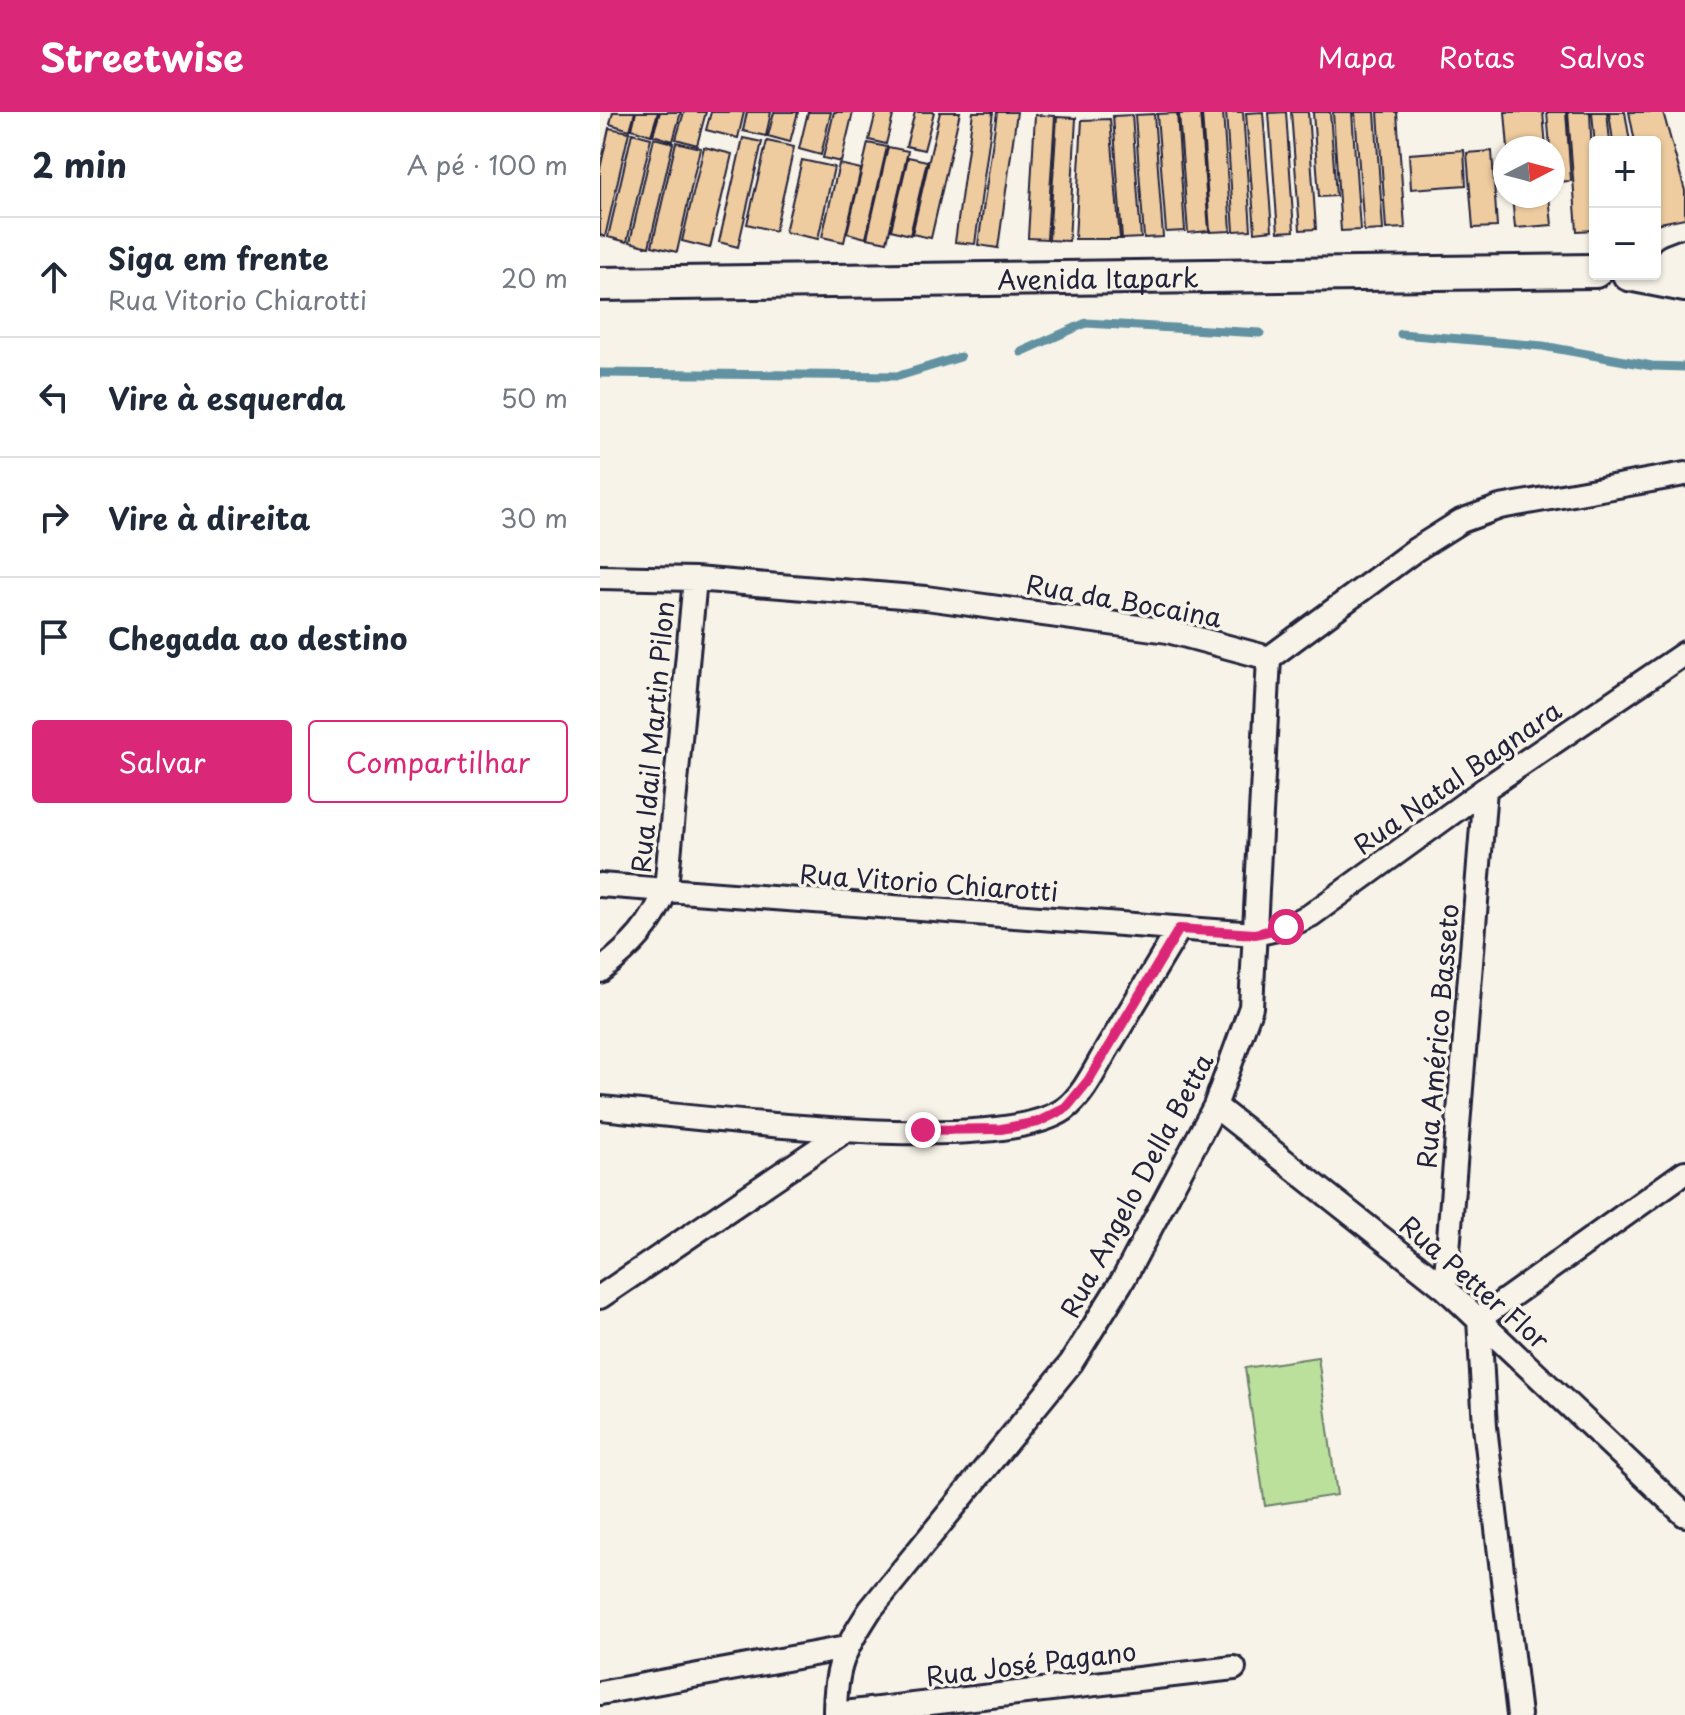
<!DOCTYPE html>
<html lang="pt">
<head>
<meta charset="utf-8">
<style>
	:root { --surface:#fff; --page:#f6f6f7; --text:#1f2937; --muted:#747a83; --line:#e0e1e3; --accent:#db2777 }
	body { margin:0; font-family:"Playpen Sans",sans-serif; background:var(--page); color:var(--text) }
	.controls { position:absolute; right:24px; top:24px; display:grid; overflow:hidden; border-radius:8px; box-shadow:0 2px 6px #0004 }
	.controls button { width:72px; height:72px; display:grid; place-items:center; padding:0; border:0; border-bottom:2px solid var(--line); background:var(--surface); color:var(--text); font:40px sans-serif }
	.compass { position:absolute; left:893px; top:24px; width:72px; height:72px; border-radius:50%; background:var(--surface); box-shadow:0 2px 6px #0004; rotate:84deg }
	.stop { position:absolute; width:24px; height:24px; margin:-18px; border:6px solid #db2777; border-radius:50%; background:#fff }
	.stop.end { background:#db2777; border-color:#fff; box-shadow:0 2px 8px #0008 }
	.list { margin:0; padding:0; list-style:none }
	h2 { display:flex; justify-content:space-between; align-items:center; height:104px; margin:0; padding:0 32px; font-size:34px }
	h2 small { font-size:26px; font-weight:400; color:var(--muted) }
	.list li { display:grid; grid-template-columns:52px 1fr auto; gap:24px; align-items:center; box-sizing:border-box; height:120px; padding:0 32px; border-top:2px solid var(--line) }
	.list b { display:block; font-size:30px; white-space:nowrap }
	.list p { margin:0; font-size:26px; white-space:nowrap; color:var(--muted) }
	.list em { font-size:26px; font-style:normal; color:var(--muted) }
	.actions { display:flex; gap:16px; padding:24px 32px }
	.actions a { flex:1; padding:18px 0; border:2px solid var(--accent); border-radius:8px; text-align:center; font-size:28px; color:var(--accent) }
	.actions .main { background:var(--accent); color:#fff }
	.icon { flex:none; width:44px; height:44px; fill:none; stroke:currentColor; stroke-width:2; stroke-linecap:round; stroke-linejoin:round }
	.map { position:relative; flex:none; width:1085px; height:1603px; overflow:hidden }
	header { display:flex; align-items:center; gap:48px; box-sizing:border-box; height:112px; padding:0 40px; background:var(--accent); color:#fff }
	header strong { font-size:38px }
	nav { display:flex; gap:44px; margin-inline-start:auto; font-size:28px }
	main { display:flex }
	aside { flex:1; background:var(--surface) }
	.map>svg:first-child { display:block }
	.green { fill:#bae09c; stroke:#6e816c; stroke-width:2 }
	.lines { fill:none; stroke-linecap:round; stroke-linejoin:round }
	.stream { stroke:#6292a2; stroke-width:9 }
	.building { fill:#efcca0; stroke:#22223b; stroke-width:2 }
	.minor-casing { stroke:#22223b; stroke-width:28 }
	.secondary-casing { stroke:#22223b; stroke-width:38 }
	.minor { stroke:#f7f3e8; stroke-width:22 }
	.secondary { stroke:#f7f3e8; stroke-width:32 }
	.route { stroke:#db2777; stroke-width:10 }
	.labels { text-anchor:middle; dominant-baseline:central; stroke-width:7; stroke-linejoin:round; paint-order:stroke }
	.street-label { font-size:26px; fill:#22223b; stroke:#f7f3e8 }
</style>
</head>
<body>
<header>
<strong>Streetwise</strong>
<nav><a>Mapa</a><a>Rotas</a><a>Salvos</a></nav>
</header>
<main>
<aside>
<h2>2 min<small>A pé · 100 m</small></h2>
<ul class="list">
<li><svg class="icon" aria-label="ahead" viewBox="0 0 24 24"><path d="M12 20V5M6 11l6-6 6 6"/></svg><div><b>Siga em frente</b><p>Rua Vitorio Chiarotti</p></div><em>20 m</em></li>
<li><svg class="icon" aria-label="left" viewBox="0 0 24 24"><path d="M17 20v-9H6M10 6l-5 5 5 5"/></svg><div><b>Vire à esquerda</b></div><em>50 m</em></li>
<li><svg class="icon" aria-label="right" viewBox="0 0 24 24"><path d="M7 20v-9h11M14 6l5 5-5 5"/></svg><div><b>Vire à direita</b></div><em>30 m</em></li>
<li><svg class="icon" aria-label="arrive" viewBox="0 0 24 24"><path d="M6 21V4h12l-3 4 3 4H6"/></svg><div><b>Chegada ao destino</b></div></li>
</ul>
<div class="actions"><a class="main">Salvar</a><a>Compartilhar</a></div>
</aside>
<div class="map">
<svg width="1085" height="1603" viewBox="0 0 1085 1603">
	<rect width="100%" height="100%" fill="#f7f3e8"/>
	<filter id="ink" filterUnits="userSpaceOnUse"><feTurbulence type="fractalNoise" baseFrequency=".0125" numOctaves="2"/><feDisplacementMap in="SourceGraphic" scale="16" xChannelSelector="R" yChannelSelector="G"/><feConvolveMatrix kernelMatrix="1 2 1 2 8 2 1 2 1" color-interpolation-filters="sRGB"/></filter>
	<g filter="url(#ink)">
		<!-- green -->
		<path class="green" d="M718,1245l19,138 -72,11 -20,-138z"/>
		<g class="lines">
			<!-- stream -->
			<path class="stream" d="M801,222l142,12 109,20 33,1
				M421,240l65,-29 174,10
				M0,261l299,3 61,-19"/>
		</g>
		<!-- building -->
		<path class="building" d="M13,0h22l-5,18 -20,-6z
			M36,0h22l-7,23 -19,-6z
			M60,0h21l-8,29 -20,-6z
			M84,0h22l-9,33 -21,-6z
			M111,0h33l-6,26 -32,-8z
			M147,0h24l-5,24 -23,-5z
			M174,0h24l-8,30 -22,-6z
			M208,0h23l-10,43 -22,-6z
			M234,0h19l-12,50 -18,-4z
			M276,0h18l-8,32 -17,-4z
			M315,0h19l-10,38 -18,-4z
			M340,0h20l-29,126 -19,-4z
			M373,0h20l-18,132 -20,-2z
			M397,0h20l-19,136 -20,-3z
			M623,0l8,119 -21,1 -8,-119z
			M626,0h17l8,118 -17,1z
			M663,0l9,118 -17,2 -9,-119z
			M686,0l8,119 -16,1 -9,-119z
			M691,0h17l8,117 -16,1z
			M713,0h17l6,84 -17,1z
			M733,0h19l8,118 -19,1z
			M755,0h20l8,118 -19,1z
			M778,0h19l8,116 -19,1z
			M905,0h38l3,36h-38z
			M947,0h19l5,69 -18,1z
			M968,0h22l5,118 -18,1z
			M992,0h15l3,30h-15v5z
			M1009,0h16l5,30h-17z
			M1029,0h34l22,79v27l-30,6v-82h-20z
			M577,1l8,118 -19,1 -9,-118z
			M600,1l9,118 -21,2 -9,-119z
			M554,2l9,123 -19,1 -9,-123z
			M435,3l20,1 -8,123 -19,-1z
			M532,3l9,123 -19,1 -9,-123z
			M457,5l19,1 -7,123 -20,-1z
			M510,7l10,120h-45l7,-119z
			M9,16l20,4 -24,105 -5,-2v-66z
			M32,21l19,5 -24,104 -19,-5z
			M54,26l19,5 -24,104 -19,-5z
			M143,26l19,4 -24,105 -19,-5z
			M167,29l27,6 -19,84 -28,-7z
			M76,30l24,6 -23,104 -25,-6z
			M268,31l19,4 -21,91 -19,-5z
			M104,35l28,7 -22,94 -28,-7z
			M288,35l20,4 -21,91 -20,-4z
			M864,38l2,35 -55,4 -2,-35z
			M892,39l5,76 -24,1 -6,-75z
			M308,45l19,4 -17,74 -19,-5z
			M202,48l32,7 -16,72 -33,-7z
			M239,52l22,5 -17,73 -22,-5z
			M912,84h37l3,29 -37,3z"/>
		<g class="lines">
			<!-- minor casing -->
			<g class="minor-casing">
				<path id="minor" d="M0,465l95,2 231,19 242,33 101,27
					M669,546l146,-108 46,-29 39,-14 185,-33
					M0,773l655,49 31,-7 25,-12 174,-126 200,-136
					M0,859c31,-24 52,-45 66,-82l29,-310
					M615,994l230,182 240,227
					M0,996c93,8 396,50 465,1 20,-15 32,-44 45,-65 23,-39 46,-77 69,-115
					M845,1176l40,-499
					M0,1185l246,-167
					M0,1581l246,-45
					M235,1602l399,-46
					M235,1603c0,-50 9,-64 35,-105l201,-247 53,-85 91,-172 36,-99 18,-349
					M919,1603l-34,-288 -6,-108 206,-147"/>
			</g>
			<!-- secondary casing -->
			<g class="secondary-casing">
				<g id="secondary">
					<path d="M1072,149l13,-5"/>
					<path d="M1029,162l56,11"/>
					<path id="s1" d="M0,172l995,-13"/>
				</g>
			</g>
			<!-- minor -->
			<use href="#minor" class="minor"/>
			<!-- secondary -->
			<use href="#secondary" class="secondary"/>
		</g>
	</g>
	<g class="lines" filter="url(#ink)">
		<!-- route -->
		<path class="route" d="M323,1018l78,-1 37,-7 28,-14 22,-27 91,-152 76,5 31,-7"/>
	</g>
	<g class="labels">
		<!-- street labels -->
		<g class="street-label">
			<text stroke="none"><textPath href="#s1" startOffset="498">Avenida Itapark</textPath></text>
			<text transform="translate(524 488) rotate(10)">Rua da Bocaina</text>
			<text transform="translate(52 625) rotate(-85)">Rua Idail Martin Pilon</text>
			<text transform="translate(857 665) rotate(-35)">Rua Natal Bagnara</text>
			<text transform="translate(329 770) rotate(4)">Rua Vitorio Chiarotti</text>
			<text transform="translate(837 924) rotate(-85)">Rua Américo Basseto</text>
			<text transform="translate(536 1073) rotate(-62)">Rua Angelo Della Betta</text>
			<text transform="translate(875 1170) rotate(41)">Rua Petter Flor</text>
			<text transform="translate(431 1551) rotate(-7)">Rua José Pagano</text>
		</g>
	</g>
</svg>
<div class="controls">
<button>+</button>
<button>−</button>
</div>
<svg class="compass" viewBox="-18 -18 36 36"><path d="M0-13l5 13h-10z" fill="#e53935"/><path d="M0 13l5-13h-10z" fill="#747a83"/></svg>
<div class="stop" style="left:686px;top:815px"></div>
<div class="stop end" style="left:323px;top:1018px"></div>
</div>
</main>
</body>
</html>
